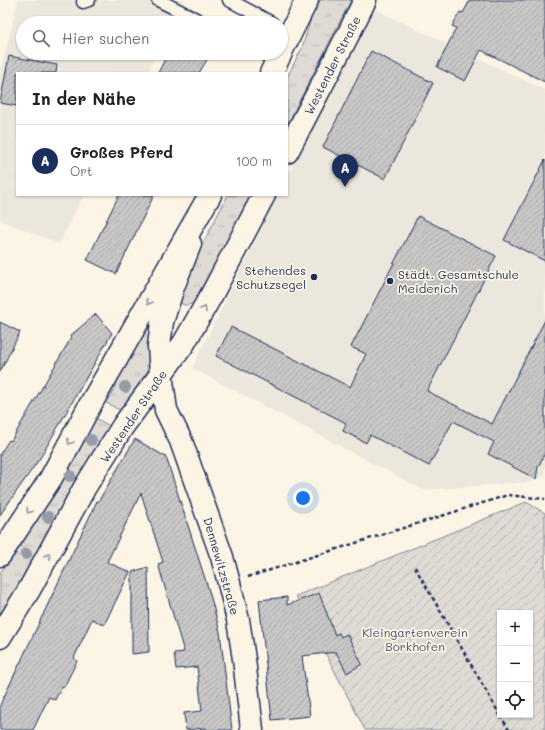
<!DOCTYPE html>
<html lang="de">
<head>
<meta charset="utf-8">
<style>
	:root { --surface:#fff; --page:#f6f6f6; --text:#222; --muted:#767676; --line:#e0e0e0; --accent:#1b2f5e }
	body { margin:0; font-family:Mali,sans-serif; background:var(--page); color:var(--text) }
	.controls { position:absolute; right:12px; bottom:12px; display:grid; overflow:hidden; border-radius:0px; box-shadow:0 1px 3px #0004 }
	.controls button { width:36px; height:36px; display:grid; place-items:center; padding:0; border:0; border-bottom:1px solid var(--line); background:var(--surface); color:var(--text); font:20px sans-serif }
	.you { position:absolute; left:303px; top:498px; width:14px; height:14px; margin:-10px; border:3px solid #fff; border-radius:50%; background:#1a73e8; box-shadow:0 0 0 6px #1a73e833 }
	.badge { display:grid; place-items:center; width:26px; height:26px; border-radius:50%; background:var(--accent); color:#fff; font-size:13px; font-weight:700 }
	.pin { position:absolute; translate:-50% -33px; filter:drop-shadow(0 1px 2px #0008) }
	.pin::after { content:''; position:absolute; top:21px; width:14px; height:12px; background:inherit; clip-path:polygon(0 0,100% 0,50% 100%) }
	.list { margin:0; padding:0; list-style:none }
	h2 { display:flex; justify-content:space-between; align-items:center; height:52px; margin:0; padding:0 16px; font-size:17px }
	h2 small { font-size:13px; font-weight:400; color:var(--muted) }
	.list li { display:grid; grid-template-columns:26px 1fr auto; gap:12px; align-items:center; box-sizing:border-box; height:72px; padding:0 16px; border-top:1px solid var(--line) }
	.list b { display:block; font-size:15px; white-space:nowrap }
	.list p { margin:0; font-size:13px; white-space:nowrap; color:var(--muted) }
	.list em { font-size:13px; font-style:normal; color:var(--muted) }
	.icon { flex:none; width:22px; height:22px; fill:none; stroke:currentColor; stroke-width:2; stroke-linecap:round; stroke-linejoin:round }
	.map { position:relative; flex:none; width:545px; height:730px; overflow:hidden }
	.search { position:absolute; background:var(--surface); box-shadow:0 1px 3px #0004; left:16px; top:16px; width:272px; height:44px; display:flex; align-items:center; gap:10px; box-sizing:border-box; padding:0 14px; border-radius:22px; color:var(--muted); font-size:15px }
	.panel { position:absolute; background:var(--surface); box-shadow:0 1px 3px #0004; left:16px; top:72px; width:272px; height:124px; border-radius:0px }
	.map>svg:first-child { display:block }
	.built { fill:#ece7dc }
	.grass { fill:url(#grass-tufts); stroke:#7d8599 }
	.garden { fill:url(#garden-furrows); stroke:#7d8599; fill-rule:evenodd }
	.building { fill:url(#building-hatch); stroke:#1b2f5e }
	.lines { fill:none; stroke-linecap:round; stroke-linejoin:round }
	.lane-casing { stroke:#1b2f5e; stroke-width:15 }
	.street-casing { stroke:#1b2f5e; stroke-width:25 }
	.secondary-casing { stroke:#1b2f5e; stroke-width:25 }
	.path { stroke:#1b2f5e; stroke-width:2.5; stroke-dasharray:4 3; stroke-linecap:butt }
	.lane { stroke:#fcf5e5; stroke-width:12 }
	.street { stroke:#fcf5e5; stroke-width:22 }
	.secondary { stroke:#fcf5e5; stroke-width:22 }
	.tree { fill:#969ba8 }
	.oneway { stroke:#8c92a2 }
	.poi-dot { fill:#1b2f5e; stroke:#fcf5e5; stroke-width:1.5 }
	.labels { text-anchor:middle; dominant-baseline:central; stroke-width:3.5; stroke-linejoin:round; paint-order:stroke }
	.street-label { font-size:12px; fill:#1b2f5e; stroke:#fcf5e5 }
	.poi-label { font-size:12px; fill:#1b2f5e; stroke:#fcf5e5; text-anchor:end }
	.park-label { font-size:12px; fill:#425176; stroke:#fcf5e5 }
</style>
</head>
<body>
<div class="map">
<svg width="545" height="730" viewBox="0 0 545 730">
	<defs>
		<pattern id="grass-tufts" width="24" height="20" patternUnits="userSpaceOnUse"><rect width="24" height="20" fill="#dfdbd4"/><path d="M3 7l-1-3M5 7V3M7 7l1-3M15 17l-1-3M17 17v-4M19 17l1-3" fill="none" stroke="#bfbcb8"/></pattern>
		<pattern id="garden-furrows" width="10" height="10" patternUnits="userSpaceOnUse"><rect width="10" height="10" fill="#dfdbd4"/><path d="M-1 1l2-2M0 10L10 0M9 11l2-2" fill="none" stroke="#bfbcb8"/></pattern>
		<pattern id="building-hatch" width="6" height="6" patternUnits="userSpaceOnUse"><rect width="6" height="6" fill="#c8c7c6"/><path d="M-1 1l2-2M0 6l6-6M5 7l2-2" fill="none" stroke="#ababac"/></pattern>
	</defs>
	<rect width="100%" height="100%" fill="#fcf5e5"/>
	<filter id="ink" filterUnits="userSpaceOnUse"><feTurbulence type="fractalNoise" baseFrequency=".025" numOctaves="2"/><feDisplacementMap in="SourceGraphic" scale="8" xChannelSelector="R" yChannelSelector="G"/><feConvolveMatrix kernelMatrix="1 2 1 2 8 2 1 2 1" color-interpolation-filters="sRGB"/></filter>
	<g filter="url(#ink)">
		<!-- built -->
		<path class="built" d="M18,0h167l-12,23h-150v30h134l-10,20h-130v122h67l-25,49 -59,-24v-146z
			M372,8l173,82v386l-16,6 -106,8 -231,-122 86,-173h9v-18z"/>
		<!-- grass -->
		<path class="grass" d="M319,0h32l-64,125v-48l15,-29 11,-36z
			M228,195h23l-54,105c-8,6 -14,8 -19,-1l2,-12z
			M146,326l4,2 -2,42 -27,41 -18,-10z
			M94,417l17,10 -111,191v-45l12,-18z"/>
		<!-- garden -->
		<path class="garden" d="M526,502l19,11v217h-180l-69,-134zM500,613h30v102h-30z"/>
		<!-- building -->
		<path class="building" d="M470,0h75v82l-64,-32 -16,31 -28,-14 19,-39 -4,-2 8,-14 3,1z
			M171,16l15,7h-18z
			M371,51l62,32 -48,96 -62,-32z
			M168,53h-1h44l-12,20h-41z
			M9,56l48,9 -1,8h-39v33l-17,-3z
			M545,160v101l-41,-21z
			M119,195h35l-38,79 -29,-14z
			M418,216l78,40 -69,135 65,33 53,-104v133l-7,14 -2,12 -48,-25 6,-12 -41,-21 -24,45 -59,-31 -4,8 -23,-12 3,-8 -130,-67 15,-29 119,60 16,-33 -15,-7z
			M96,314l16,19 -72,125 -40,57v-61l9,-14 2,1 60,-103 -1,-2z
			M0,322l20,10 -20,40z
			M135,439l31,18 44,137 10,38 12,98h-26v-2l-20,2 -2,-17 18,-2 -5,-44 -21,2 -2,-16 10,-1 -26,-88 5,-2 -22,-69 -34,69 23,10 -26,53 -12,-6 -18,39 3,3 -13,26 -2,-1 -7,14 -6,-3 -16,33h-33v-25l97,-204 1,1z
			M148,567l1,85 -17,2v-82z
			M319,593l16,42 4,-2 2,4 6,-3 15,30 -15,9 -11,-21 -34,4 8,60 -38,4 -13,-120 28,-3v8z"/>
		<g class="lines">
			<!-- lane casing -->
			<g class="lane-casing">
				<path id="lane" d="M158,0l46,23
					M229,0l43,23
					M83,2l6,-2
					M262,53l15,8"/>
			</g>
			<!-- street casing -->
			<g class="street-casing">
				<path id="street" d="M190,244l-17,43 -11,35 -3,24 2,28 5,36 15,31 41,116 7,26 9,37 6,39 8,71"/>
			</g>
			<!-- secondary casing -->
			<g class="secondary-casing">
				<path id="secondary" d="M281,52l26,-52
					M271,73l10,-20
					M287,152l63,-121 15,-31
					M0,555l51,-77 38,-71 121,-212
					M0,637l29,-47 56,-103 38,-61 61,-83 28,-49 52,-99"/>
			</g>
			<!-- path -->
			<path class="path" d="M415,567l85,148
				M248,577l260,-82 37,4
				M500,715l9,15"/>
			<!-- lane -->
			<use href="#lane" class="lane"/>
			<!-- street -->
			<use href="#street" class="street"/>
			<!-- secondary -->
			<use href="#secondary" class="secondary"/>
		</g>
		<!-- trees -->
		<g class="tree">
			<circle cx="125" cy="387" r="6"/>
			<circle cx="91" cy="440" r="6"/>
			<circle cx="70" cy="476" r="6"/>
			<circle cx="48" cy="517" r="6"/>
			<circle cx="26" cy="554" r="6"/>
		</g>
		<!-- one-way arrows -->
		<defs><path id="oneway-chevron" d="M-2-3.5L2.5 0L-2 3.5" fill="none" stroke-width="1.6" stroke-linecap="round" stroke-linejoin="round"/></defs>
		<g class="oneway">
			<use href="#oneway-chevron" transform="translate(149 302) rotate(119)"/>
			<use href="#oneway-chevron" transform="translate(204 309) rotate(-60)"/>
			<use href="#oneway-chevron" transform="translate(70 442) rotate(118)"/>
			<use href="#oneway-chevron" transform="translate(29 511) rotate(124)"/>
			<use href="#oneway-chevron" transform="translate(48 556) rotate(-61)"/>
		</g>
	</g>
	<!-- markers -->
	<g class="poi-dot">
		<circle cx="314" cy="277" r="4"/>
		<circle cx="390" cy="281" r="4"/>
	</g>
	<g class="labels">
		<!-- street labels -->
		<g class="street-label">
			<text transform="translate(332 65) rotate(-63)">Westender Straße</text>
			<text transform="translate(133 416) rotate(-56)">Westender Straße</text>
			<text transform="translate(222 566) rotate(74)">Dennewitzstraße</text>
		</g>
		<!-- poi labels -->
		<g class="poi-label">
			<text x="306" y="270">Stehendes<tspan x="306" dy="14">Schutzsegel</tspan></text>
			<text x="398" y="274" text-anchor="start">Städt. Gesamtschule<tspan x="398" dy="14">Meiderich</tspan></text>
		</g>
		<!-- park labels -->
		<g class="park-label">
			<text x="415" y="632">Kleingartenverein<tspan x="415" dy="14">Borkhofen</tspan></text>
		</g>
	</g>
</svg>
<div class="controls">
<button>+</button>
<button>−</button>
<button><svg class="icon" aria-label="locate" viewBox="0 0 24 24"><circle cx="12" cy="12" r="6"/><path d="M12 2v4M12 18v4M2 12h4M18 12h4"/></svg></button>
</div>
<div class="you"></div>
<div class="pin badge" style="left:345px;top:187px">A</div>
<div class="search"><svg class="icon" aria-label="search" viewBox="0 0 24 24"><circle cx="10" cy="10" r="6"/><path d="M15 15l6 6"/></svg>Hier suchen</div>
<section class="panel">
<h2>In der Nähe<small></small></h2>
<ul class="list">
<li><span class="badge">A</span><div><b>Großes Pferd</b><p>Ort</p></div><em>100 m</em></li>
</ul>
</section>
</div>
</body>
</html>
